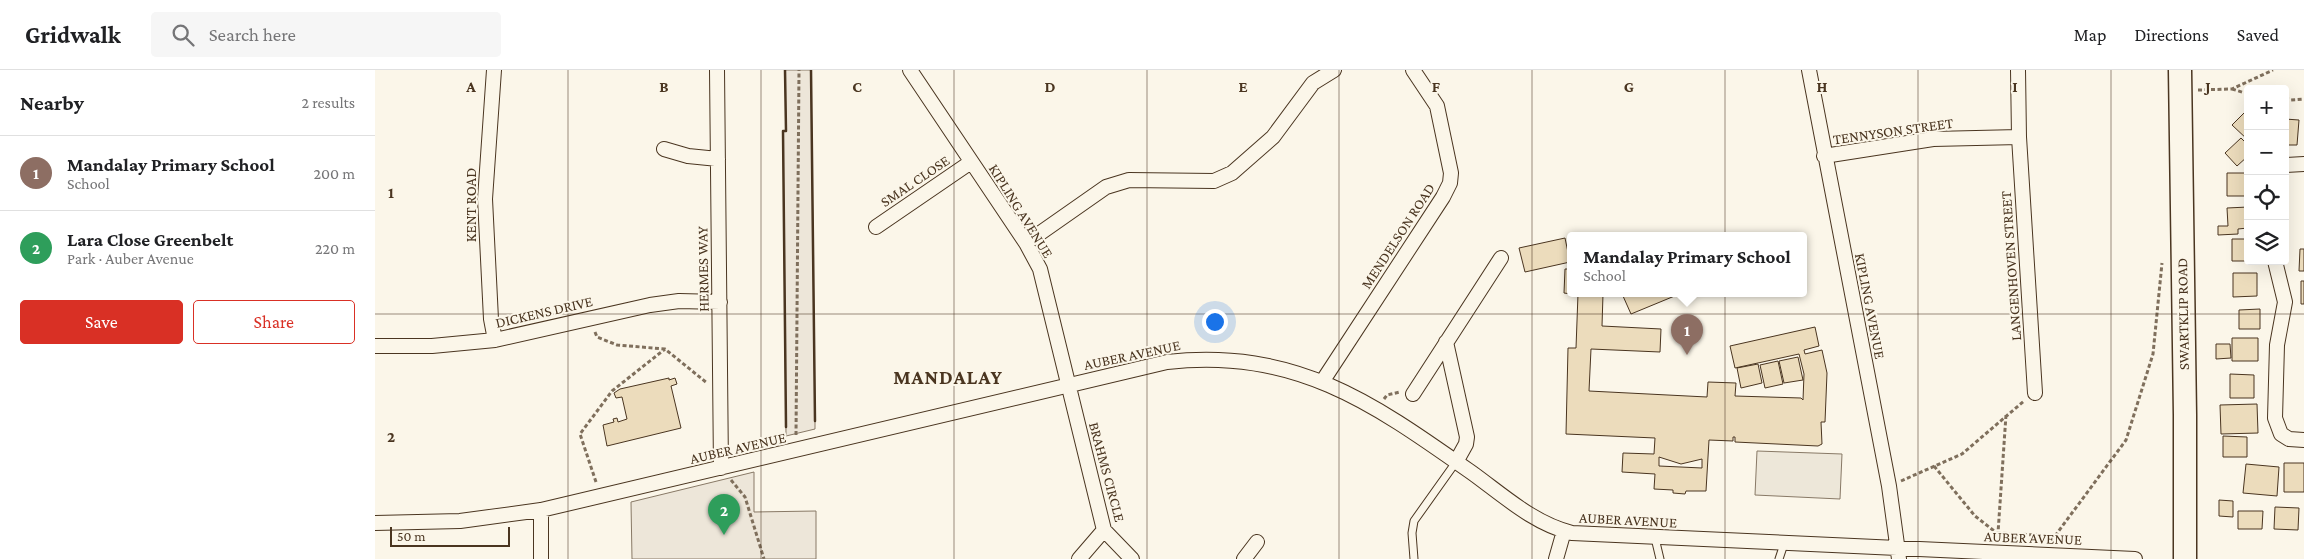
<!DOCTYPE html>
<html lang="en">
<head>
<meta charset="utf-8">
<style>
	:root { --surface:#fff; --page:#f6f6f6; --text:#202124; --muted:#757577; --line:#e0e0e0; --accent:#d93025 }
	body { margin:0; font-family:"Crimson Pro",serif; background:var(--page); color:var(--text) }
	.controls { position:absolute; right:15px; top:15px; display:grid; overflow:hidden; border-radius:5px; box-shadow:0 5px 20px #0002 }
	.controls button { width:45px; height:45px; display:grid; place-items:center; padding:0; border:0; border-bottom:1px solid var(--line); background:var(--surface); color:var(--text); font:25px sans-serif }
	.scale { position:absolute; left:15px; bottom:12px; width:120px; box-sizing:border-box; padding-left:5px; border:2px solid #4a3520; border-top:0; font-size:14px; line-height:18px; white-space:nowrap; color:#4a3520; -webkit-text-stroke:4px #fbf6e9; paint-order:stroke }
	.you { position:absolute; left:839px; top:251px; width:18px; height:18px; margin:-12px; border:4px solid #fff; border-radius:50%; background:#1a73e8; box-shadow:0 0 0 8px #1a73e833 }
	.badge { display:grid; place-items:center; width:32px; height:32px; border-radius:50%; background:var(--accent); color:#fff; font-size:16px; font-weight:700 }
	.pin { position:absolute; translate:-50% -41px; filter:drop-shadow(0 1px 2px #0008) }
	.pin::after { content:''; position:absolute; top:26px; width:18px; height:15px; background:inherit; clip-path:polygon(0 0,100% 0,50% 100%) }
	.popup { position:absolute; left:1192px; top:162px; width:240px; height:65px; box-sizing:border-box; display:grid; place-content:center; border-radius:5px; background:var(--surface); filter:drop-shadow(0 1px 4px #0005); font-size:16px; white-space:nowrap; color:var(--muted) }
	.popup b { font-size:19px; color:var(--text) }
	.popup::after { content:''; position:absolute; left:50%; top:100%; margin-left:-10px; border:10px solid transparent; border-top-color:var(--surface) }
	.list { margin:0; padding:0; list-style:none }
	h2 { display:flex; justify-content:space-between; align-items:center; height:65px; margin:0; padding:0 20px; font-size:21px }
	h2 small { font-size:16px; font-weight:400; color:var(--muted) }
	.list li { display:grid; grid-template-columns:32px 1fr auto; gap:15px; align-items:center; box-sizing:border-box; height:75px; padding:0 20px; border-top:1px solid var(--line) }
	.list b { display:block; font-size:19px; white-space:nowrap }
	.list p { margin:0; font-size:16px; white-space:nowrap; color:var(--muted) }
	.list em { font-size:16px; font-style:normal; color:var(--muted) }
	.actions { display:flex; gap:10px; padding:15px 20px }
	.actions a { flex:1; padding:11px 0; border:1px solid var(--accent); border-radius:5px; text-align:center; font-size:18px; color:var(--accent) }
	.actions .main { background:var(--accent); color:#fff }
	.icon { flex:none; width:28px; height:28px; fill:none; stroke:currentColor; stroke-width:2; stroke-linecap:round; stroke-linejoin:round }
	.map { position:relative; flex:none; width:1929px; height:489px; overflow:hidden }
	header { display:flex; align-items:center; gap:30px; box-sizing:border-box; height:70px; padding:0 25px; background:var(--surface); border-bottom:1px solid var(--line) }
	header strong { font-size:24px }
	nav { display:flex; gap:28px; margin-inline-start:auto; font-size:18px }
	.search { width:350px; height:45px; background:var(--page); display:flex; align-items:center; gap:12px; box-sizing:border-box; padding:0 18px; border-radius:5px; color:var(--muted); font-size:19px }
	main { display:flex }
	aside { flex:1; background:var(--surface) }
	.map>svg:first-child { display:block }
	.green { fill:#ede6d9; stroke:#887966 }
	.parking { fill:#ede7d9; stroke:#887966 }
	.building { fill:#ecdcbc; stroke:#4a3520; fill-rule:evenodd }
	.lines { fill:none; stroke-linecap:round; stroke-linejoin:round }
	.lane-casing { stroke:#4a3520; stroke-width:9 }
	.street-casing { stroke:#4a3520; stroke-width:16 }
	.primary-casing { stroke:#4a3520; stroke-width:25 }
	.path { stroke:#7f6f5c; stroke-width:3; stroke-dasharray:4 2.5; stroke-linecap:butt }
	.lane { stroke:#fbf6e9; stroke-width:7 }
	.street { stroke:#fbf6e9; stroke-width:14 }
	.primary { stroke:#fbf6e9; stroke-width:22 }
	.wall { stroke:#4a3520; stroke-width:2.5 }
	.grid { fill:none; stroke:#4a3520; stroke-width:1; stroke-opacity:0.55 }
	.labels { text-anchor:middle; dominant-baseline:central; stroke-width:4; stroke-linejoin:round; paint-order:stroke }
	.street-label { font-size:15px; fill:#4a3520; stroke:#fbf6e9 }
	.district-label { font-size:20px; font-weight:bold; letter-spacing:1px; fill:#4a3520; stroke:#fbf6e9 }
	.grid-label { font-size:16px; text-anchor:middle; font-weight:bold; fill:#4a3520; stroke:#fbf6e9; stroke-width:4; stroke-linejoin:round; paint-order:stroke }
</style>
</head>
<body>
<header>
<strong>Gridwalk</strong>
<div class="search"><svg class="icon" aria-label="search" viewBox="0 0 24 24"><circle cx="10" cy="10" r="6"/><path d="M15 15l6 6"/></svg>Search here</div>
<nav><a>Map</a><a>Directions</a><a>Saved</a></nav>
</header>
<main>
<aside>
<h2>Nearby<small>2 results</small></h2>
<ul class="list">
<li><span class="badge" style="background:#8d6e63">1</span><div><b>Mandalay Primary School</b><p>School</p></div><em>200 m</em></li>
<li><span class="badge" style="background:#2e9e5b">2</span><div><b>Lara Close Greenbelt</b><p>Park · Auber Avenue</p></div><em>220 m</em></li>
</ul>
<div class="actions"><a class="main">Save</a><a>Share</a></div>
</aside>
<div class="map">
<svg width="1929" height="489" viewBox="0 0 1929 489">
	<rect width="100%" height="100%" fill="#fbf6e9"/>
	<!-- green -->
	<path class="green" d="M410,0h26l4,351v8l-29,7 -3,-305h3z
		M379,402v40l62,-1v48h-184l-1,-57z"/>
	<!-- parking -->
	<path class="parking" d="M1382,381l85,3 -2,45 -85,-4z"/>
	<!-- building -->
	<path class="building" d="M1870,42l3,2v26l-16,-15z
		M1910,49l14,1 -2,25h-12z
		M1866,68l7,7v11l-11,10 -12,-13z
		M1852,103h21v23h-21z
		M1873,137v21l-10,1v5l-20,1v-9h10l-1,-18z
		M1190,168l5,24 -45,10 -6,-24z
		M1857,169h16v22h-16z
		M1925,179h4v22h-5z
		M1190,199h6v25l-7,-1z
		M1858,203h24v23l-24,1z
		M1926,211h3v23h-3z
		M1200,224h28l-1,32 59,3 -1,23 -69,-3 -2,42 118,6 1,-15 28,1 -1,13 66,2 2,2 1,-26 -5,-20 -64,14 -5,-22 85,-19 4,19 -15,4 1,4 17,-4 5,23 -2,49h-4l1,22 -4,2 -83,-4v-5h-2v4l-24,-1 -3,51h-20l-1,3 -12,-1v-3l-19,-1 1,-15 -33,-2 1,-19 31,1 1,-16 -89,-4 2,-86h8l2,-54zM1284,387l22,7 21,-5v9l-43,-2z
		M1254,224h48v1l-46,19 -8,-18z
		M1885,239v20h-21v-19z
		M1857,268h26v23h-26z
		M1841,274h14l1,14 -15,1z
		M1423,287l5,23 -19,3 -5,-22z
		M1403,291l5,23 -18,4 -5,-23z
		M1383,294l4,19 -21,5 -4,-20z
		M1855,304l24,1v23h-24z
		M294,308v2l6,-2 2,6 -6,2 10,42 -74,18 -4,-21 11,-3 -1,-3 4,-1 1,4 9,-3 -5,-22 -6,1 -2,-5 6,-4z
		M1882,334l1,29 -37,1 -1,-29z
		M1848,366l24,1v20h-24z
		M1909,393h20v29h-20z
		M1871,394l33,3 -2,29 -34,-3z
		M1844,430l14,1v16l-14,-1z
		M1900,437l24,1 -1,22 -24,-1z
		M1863,441h25l-1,18h-24z"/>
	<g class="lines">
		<!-- lane casing -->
		<g class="lane-casing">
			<path id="lane" d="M1280,468l5,21
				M1039,489l-2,-26 2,-12 42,-59
				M1404,489l5,-15"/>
		</g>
		<!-- street casing -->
		<g class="street-casing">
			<path id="street" d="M119,0l-9,129 6,120 4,21
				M342,0l4,398
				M535,0l116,173 14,26 64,261 28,29
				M1434,0l80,416 10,73
				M1643,0l1,67 16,256
				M289,79l24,7 30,3
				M1449,86l109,-17 86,-2
				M1910,95l19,-1
				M501,157l95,-65
				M651,173l80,-56 23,-7 85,1 18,-8 41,-36 40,-54 21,-13
				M1900,191l10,41 -8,43 -2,73 6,16 8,5 15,1
				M1071,272l21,95 -1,7 -10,18
				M0,276h57l63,-6 155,-35 29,-4 41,1
				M947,312l121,-185 7,-14 1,-10 -14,-67 -24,-36
				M1038,324l88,-136
				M166,440v49
				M0,453l85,-2 81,-11 626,-148c131,-14 207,42 308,113 30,22 60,49 97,58l563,26
				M704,489l25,-29
				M869,489l13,-17
				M1181,489l8,-28"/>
		</g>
		<!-- primary casing -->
		<g class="primary-casing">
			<path id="primary" d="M1805,0l5,345v144"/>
		</g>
		<!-- path -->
		<path class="path" d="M1857,19l16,5
			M1823,20l34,-1 41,-19
			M1910,28l6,2 13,-1
			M220,262l2,5 20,8 48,4 42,34
			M1009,329l3,-4 13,-3
			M1631,345l-8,118 57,3 71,-96 27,-86 9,-91
			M421,365l3,-365
			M1559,396l41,50 23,18
			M356,410l14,17 19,62
			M1526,411l61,-27 62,-53
			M221,412l-16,-48 32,-43 53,-42"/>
		<!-- lane -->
		<use href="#lane" class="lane"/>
		<!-- street -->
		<use href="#street" class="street"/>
		<!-- primary -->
		<use href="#primary" class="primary"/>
		<!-- wall -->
		<path class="wall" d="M410,0l1,61h-3l3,296
			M436,0l4,351"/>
	</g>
	<!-- grid -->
	<path class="grid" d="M193,0v489M386,0v489M579,0v489M772,0v489M964,0v489M1157,0v489M1350,0v489M1543,0v489M1736,0v489M0,244h1929"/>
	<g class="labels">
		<!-- street labels -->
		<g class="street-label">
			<text transform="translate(1518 61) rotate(-8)">TENNYSON STREET</text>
			<text transform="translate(540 111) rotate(-34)">SMAL CLOSE</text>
			<text transform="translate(96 135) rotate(-90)">KENT ROAD</text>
			<text transform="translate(646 141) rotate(58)">KIPLING AVENUE</text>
			<text transform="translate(1023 166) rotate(-57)">MENDELSON ROAD</text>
			<text transform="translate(1636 196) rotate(-94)">LANGENHOVEN STREET</text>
			<text transform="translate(328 199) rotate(-91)">HERMES WAY</text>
			<text transform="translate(1495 236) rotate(79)">KIPLING AVENUE</text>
			<text transform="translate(169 242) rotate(-13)">DICKENS DRIVE</text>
			<text transform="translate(1808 244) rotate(-91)">SWARTKLIP ROAD</text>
			<text transform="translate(757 285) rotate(-12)">AUBER AVENUE</text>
			<text transform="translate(363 378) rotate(-13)">AUBER AVENUE</text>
			<text transform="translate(732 402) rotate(75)">BRAHMS CIRCLE</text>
			<text transform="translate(1253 450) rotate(3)">AUBER AVENUE</text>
			<text transform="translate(1658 468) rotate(2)">AUBER AVENUE</text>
		</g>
		<!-- district labels -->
		<g class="district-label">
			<text x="573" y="307">MANDALAY</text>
		</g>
	</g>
	<g class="grid-label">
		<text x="96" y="22">A</text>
		<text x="289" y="22">B</text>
		<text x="482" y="22">C</text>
		<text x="675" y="22">D</text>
		<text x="868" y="22">E</text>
		<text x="1061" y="22">F</text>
		<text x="1254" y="22">G</text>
		<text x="1447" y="22">H</text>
		<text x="1640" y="22">I</text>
		<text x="1833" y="22">J</text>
		<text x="16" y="128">1</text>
		<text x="16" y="372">2</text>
	</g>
</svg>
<div class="controls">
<button>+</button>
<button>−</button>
<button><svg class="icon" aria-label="locate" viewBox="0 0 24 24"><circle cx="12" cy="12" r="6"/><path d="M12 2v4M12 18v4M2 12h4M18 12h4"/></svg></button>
<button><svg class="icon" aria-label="layers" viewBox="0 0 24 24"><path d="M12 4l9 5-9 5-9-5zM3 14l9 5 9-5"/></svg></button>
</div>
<div class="scale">50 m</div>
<div class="you"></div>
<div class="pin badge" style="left:1312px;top:285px;background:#8d6e63">1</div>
<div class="popup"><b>Mandalay Primary School</b>School</div>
<div class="pin badge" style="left:349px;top:465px;background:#2e9e5b">2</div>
</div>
</main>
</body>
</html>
